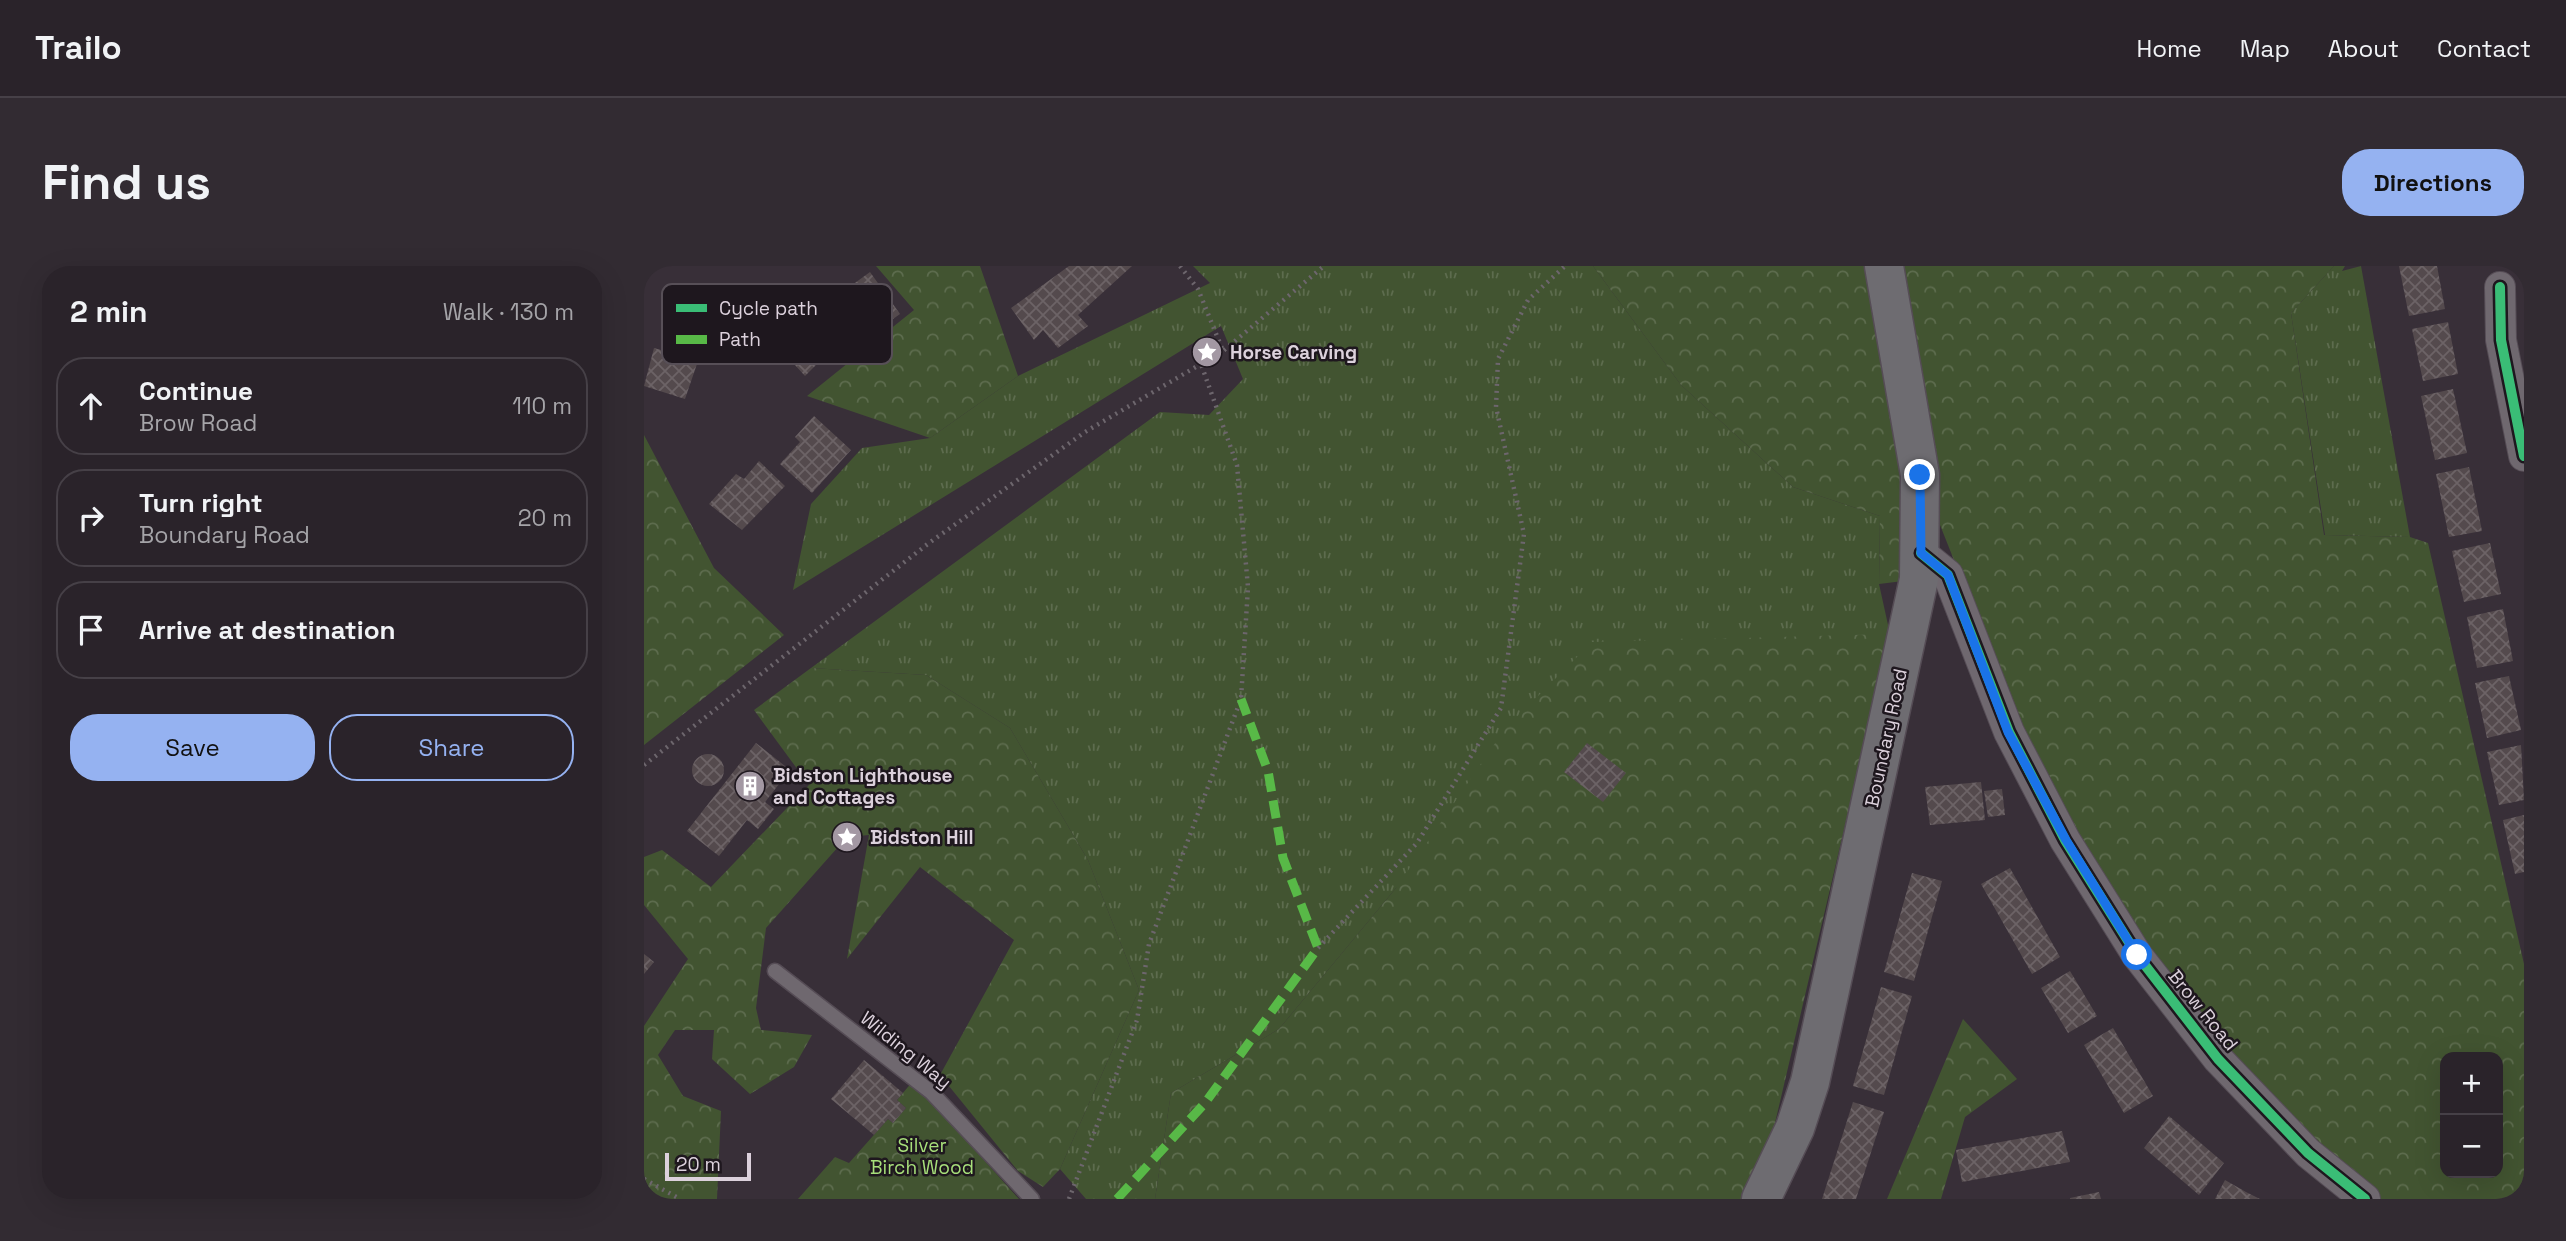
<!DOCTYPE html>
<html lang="en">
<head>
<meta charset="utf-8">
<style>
	:root { --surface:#2a232a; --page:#322b32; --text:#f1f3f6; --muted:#a5a4a8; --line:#464047; --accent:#95b2f1 }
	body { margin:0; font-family:"Space Grotesk",sans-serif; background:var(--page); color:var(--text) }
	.controls { position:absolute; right:21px; bottom:21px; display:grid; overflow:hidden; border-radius:14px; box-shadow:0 7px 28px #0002 }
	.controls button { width:63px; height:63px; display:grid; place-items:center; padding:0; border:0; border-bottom:2px solid var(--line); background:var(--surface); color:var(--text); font:35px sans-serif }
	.scale { position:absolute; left:21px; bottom:18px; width:86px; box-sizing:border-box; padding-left:7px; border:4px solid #dcd1dc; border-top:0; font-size:19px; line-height:24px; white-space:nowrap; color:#dcd1dc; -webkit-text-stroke:5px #1e171e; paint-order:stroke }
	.stop { position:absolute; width:21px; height:21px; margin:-16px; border:5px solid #1a73e8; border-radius:50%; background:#fff }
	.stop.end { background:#1a73e8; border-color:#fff; box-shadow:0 2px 7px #0008 }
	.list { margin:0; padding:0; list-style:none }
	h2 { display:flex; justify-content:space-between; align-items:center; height:91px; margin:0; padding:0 28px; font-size:30px }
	h2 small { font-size:23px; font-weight:400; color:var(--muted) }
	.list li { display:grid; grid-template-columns:46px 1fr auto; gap:21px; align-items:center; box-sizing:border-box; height:98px; margin:0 14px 14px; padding:0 14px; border:2px solid var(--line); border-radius:28px }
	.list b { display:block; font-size:26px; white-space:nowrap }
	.list p { margin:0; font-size:23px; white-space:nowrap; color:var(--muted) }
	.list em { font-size:23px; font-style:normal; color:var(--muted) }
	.actions { display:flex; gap:14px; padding:21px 28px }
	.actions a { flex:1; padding:16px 0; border:2px solid var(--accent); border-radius:28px; text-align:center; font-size:24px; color:var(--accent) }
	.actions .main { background:var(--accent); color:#111 }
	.icon { flex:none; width:38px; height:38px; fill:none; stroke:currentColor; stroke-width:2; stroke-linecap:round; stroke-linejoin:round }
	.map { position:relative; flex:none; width:1880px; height:933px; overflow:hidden; border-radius:28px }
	header { display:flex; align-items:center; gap:42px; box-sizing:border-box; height:98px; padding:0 35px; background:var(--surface); border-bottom:2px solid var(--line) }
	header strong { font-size:33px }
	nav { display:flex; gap:38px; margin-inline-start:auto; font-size:24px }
	.intro { display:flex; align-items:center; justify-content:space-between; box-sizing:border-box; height:168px; padding:0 42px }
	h1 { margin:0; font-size:49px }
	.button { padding:18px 32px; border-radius:28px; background:var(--accent); color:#111; font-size:24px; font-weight:700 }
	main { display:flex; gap:42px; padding:0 42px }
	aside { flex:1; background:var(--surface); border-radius:28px; box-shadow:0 7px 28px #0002 }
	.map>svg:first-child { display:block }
	.grass { fill:url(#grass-tufts) }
	.forest { fill:url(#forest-crowns); fill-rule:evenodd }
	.building { fill:url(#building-cross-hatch) }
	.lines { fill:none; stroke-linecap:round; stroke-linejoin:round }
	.service-casing { stroke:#554c55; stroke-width:17 }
	.minor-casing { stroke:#554c55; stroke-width:32 }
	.secondary-casing { stroke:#554c55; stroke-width:41 }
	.path { stroke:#6d666d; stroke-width:4.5; stroke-dasharray:2 5; stroke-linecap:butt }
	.service { stroke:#6f686f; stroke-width:14 }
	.minor { stroke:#6f686f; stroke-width:30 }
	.secondary { stroke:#6e6c71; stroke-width:38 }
	.quiet { stroke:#58b947; stroke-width:9; stroke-dasharray:18 9; stroke-linecap:butt }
	.cycleway-casing { stroke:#1e171e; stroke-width:15 }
	.cycleway { stroke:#3abd76; stroke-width:10 }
	.route { stroke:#1a73e8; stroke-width:9 }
	.labels { text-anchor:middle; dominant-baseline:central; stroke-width:5; stroke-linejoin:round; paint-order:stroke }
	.poi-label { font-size:19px; font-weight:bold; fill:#dcd1dc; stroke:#1e171e; text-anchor:start }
	.street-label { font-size:19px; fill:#dcd1dc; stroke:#1e171e }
	.park-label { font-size:19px; fill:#a7df7a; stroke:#1e171e }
	.key { fill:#1e171e; stroke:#574f57; stroke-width:2 }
	.key-label { font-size:19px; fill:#dcd1dc }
</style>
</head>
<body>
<header>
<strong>Trailo</strong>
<nav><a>Home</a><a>Map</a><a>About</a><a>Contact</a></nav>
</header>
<div class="intro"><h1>Find us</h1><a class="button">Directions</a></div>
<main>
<aside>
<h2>2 min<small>Walk · 130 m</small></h2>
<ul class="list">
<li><svg class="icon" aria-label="ahead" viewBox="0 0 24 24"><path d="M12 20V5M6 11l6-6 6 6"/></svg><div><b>Continue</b><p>Brow Road</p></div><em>110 m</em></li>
<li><svg class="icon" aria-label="right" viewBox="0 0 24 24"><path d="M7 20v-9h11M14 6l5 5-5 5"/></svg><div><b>Turn right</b><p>Boundary Road</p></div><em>20 m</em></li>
<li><svg class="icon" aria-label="arrive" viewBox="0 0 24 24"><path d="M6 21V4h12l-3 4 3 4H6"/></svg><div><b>Arrive at destination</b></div></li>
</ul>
<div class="actions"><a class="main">Save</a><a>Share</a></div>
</aside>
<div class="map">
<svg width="1880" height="933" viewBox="0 0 1880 933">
	<defs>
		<pattern id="grass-tufts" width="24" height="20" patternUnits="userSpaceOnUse" patternTransform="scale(1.75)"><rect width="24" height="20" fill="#425431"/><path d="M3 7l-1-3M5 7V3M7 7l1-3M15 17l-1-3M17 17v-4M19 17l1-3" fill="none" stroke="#5d6c4e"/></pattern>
		<pattern id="forest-crowns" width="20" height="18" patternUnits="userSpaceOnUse" patternTransform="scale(1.75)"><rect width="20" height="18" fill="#425431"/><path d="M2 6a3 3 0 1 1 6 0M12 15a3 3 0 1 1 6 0" fill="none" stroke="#5d6c4e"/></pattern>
		<pattern id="building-cross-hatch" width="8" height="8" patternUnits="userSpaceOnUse" patternTransform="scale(1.75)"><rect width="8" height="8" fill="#544a4d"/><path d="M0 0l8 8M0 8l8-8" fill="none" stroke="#6c6366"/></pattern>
	</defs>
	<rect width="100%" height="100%" fill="#382f38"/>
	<!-- grass -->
	<path class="grass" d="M549,0h400l88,119 112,102 87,29 -1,68 11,50 -494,254 -117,141 -108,64 -16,106h-69l-26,-30 79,-179 -51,-130 -78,-132 -84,-53 -115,-7 349,-256 49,3 34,-36 -22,-53 -428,264 18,-86 51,-56 68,-10 88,-62 192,-93z
		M1690,0h11l-3,5 19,-5 49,271 -85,-2 -34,-222z"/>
	<!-- forest -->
	<path class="forest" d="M232,0h104l38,110 -88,62 -123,-42 107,-86z
		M949,0h741l-43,47 33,222 86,2 18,6 96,421v235h-159l-57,-46 -243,-313 -144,-363 -2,102 -40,5 1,-68 -87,-29 -112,-102zM1801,791h53v116h-53z
		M0,169l70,133 70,67 -140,110z
		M1246,368l-123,523 -24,42h-588l16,-106 108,-64 117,-141 108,-158 88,-88z
		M167,402l115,7 84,53 78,132 51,130 -79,179 -17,18 -25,-16 -78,-96 74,-135 -94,-73 -73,92 22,-124 -22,2 -81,91 -10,80 5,22 51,5 -18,32 -44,27 -38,-35 2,-29h-39l-17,25 25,41 38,15 -4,88h-73v-173l44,-67 -44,-54v-48l18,-7 49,37 98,-102 -55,-75z
		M1319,753l54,60 -52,38 -24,82h-54z
		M269,815l106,118h-221l37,-42 14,6 39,-44 5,4 13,-15 -9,-8z"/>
	<!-- building -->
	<path class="building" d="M425,0h63l-54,49 10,11 -30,22 -15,-18 -9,10 -23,-32z
		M1755,0h38l8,43 -36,7z
		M226,6l30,42 -43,31 -31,-41z
		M145,37l42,47 -26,26 -42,-46z
		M1804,56l10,52 -35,7 -11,-52z
		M10,82l44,13 -13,38 -41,-13z
		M1809,123l14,64 -32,7 -14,-64z
		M170,150l37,34 -39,43 -32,-29 20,-22 -5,-5z
		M115,195l26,25 -43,44 -33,-26 27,-30 8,5z
		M1825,201l13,64 -33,6 -13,-63z
		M1846,277l11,51 -37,8 -12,-51z
		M1859,343l10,52 -36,7 -10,-51z
		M1865,410l12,54 -34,8 -12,-55z
		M112,477l34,27 -25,32 9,7 -16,20 -11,-9 -28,36 -32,-25z
		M943,477l39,30 -23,29 -39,-30z
		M1877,479l3,55 -25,5 -12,-53z
		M48 504a16 16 0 1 1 32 0a16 16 0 1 1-32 0Z
		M1337,516l4,38 -55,5 -5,-38z
		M1358,523l3,26 -17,2 -4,-26z
		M1880,549v57l-9,2 -12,-54z
		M1366,602l50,89 -28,17 -51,-90z
		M1268,607l30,8 -28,100 -30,-9z
		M0,688l10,8 -10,12z
		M1426,705l27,45 -29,17 -27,-45z
		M1237,721l31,9 -28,99 -31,-9z
		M1469,762l40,68 -29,17 -40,-68z
		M220,794l39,33 -6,7 9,8 -13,15 -5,-4 -14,16 -43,-36z
		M1209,836l31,10 -28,87h-34z
		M1525,850l55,47 -25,32 -55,-47z
		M1418,865l8,31 -108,20 -6,-32z
		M1581,914l21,12 14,7h-45z
		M1455,926l2,7h-31v-1z"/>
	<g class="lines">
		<!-- service casing -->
		<g class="service-casing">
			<path id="service" d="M131,705l156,121 101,107"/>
		</g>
		<!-- minor casing -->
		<g class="minor-casing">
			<path id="minor" d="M1856,21l1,53 23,116
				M1277,287l27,22 61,157 56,108 72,115 81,104 90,94 57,46"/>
		</g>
		<!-- secondary casing -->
		<g class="secondary-casing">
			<path id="secondary" d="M1117,933l34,-71 15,-46 109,-503 1,-104 -36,-209"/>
		</g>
		<!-- path -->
		<path class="path" d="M536,0l18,23 25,62
			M0,499l285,-222 156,-111 138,-81 101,-85
			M674,682l99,-105 84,-135 23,-174 -28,-127 2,-48 30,-59 37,-34
			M0,913l36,20
			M425,933l68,-179 12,-76 92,-245 7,-112 -11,-122 -36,-101"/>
		<!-- service -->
		<use href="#service" class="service"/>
		<!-- minor -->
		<use href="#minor" class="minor"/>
		<!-- secondary -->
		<use href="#secondary" class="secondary"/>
		<!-- quiet -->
		<path class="quiet" d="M473,933l88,-96 113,-155 -35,-90 -15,-87 -27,-72"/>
		<!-- cycleway casing -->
		<g class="cycleway-casing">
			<path id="cycleway" d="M1856,21l1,53 23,116
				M1277,287l27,22 61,157 56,108 72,115 81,104 90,94 57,46"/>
		</g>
		<!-- cycleway -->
		<use href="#cycleway" class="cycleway"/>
	</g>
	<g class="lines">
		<!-- route -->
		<path class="route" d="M1276,209l1,78 27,22 60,157 58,108 71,115"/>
	</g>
	<!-- icons -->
	<defs>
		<g id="sight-disc" transform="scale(1.575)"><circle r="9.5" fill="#a398a3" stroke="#1e171e"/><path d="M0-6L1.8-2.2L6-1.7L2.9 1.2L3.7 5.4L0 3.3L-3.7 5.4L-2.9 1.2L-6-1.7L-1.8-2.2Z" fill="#fff"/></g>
		<g id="building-disc" transform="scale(1.575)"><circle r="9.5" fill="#a398a3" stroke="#1e171e"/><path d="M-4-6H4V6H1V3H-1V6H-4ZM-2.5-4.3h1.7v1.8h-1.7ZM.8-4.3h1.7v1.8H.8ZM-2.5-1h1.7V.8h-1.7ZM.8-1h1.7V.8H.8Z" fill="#fff"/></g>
	</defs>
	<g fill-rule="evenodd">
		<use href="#sight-disc" x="563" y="86"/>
		<use href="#building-disc" x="106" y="520"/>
		<use href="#sight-disc" x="203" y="571"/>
	</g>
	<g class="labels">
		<!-- poi labels -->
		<g class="poi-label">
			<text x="586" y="86">Horse Carving</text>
			<text x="129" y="509">Bidston Lighthouse<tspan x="129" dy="22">and Cottages</tspan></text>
			<text x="226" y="571">Bidston Hill</text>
		</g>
		<!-- street labels -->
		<g class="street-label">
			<text transform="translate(1242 472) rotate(-78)">Boundary Road</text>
			<text transform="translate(1559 744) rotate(51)">Brow Road</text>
			<text transform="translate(262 784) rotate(39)">Wilding Way</text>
		</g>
		<!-- park labels -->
		<g class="park-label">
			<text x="278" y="879">Silver<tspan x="278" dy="22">Birch Wood</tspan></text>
		</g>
	</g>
	<!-- legend -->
	<rect x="18" y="18" width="230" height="80" rx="10" class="key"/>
	<rect x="32" y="38" width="31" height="8" fill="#3abd76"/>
	<rect x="32" y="69" width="31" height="9" fill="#58b947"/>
	<g class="key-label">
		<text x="75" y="49">Cycle path</text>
		<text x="75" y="80">Path</text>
	</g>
</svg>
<div class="controls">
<button>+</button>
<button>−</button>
</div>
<div class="scale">20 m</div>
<div class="stop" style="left:1493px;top:689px"></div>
<div class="stop end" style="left:1276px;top:209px"></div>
</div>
</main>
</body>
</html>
